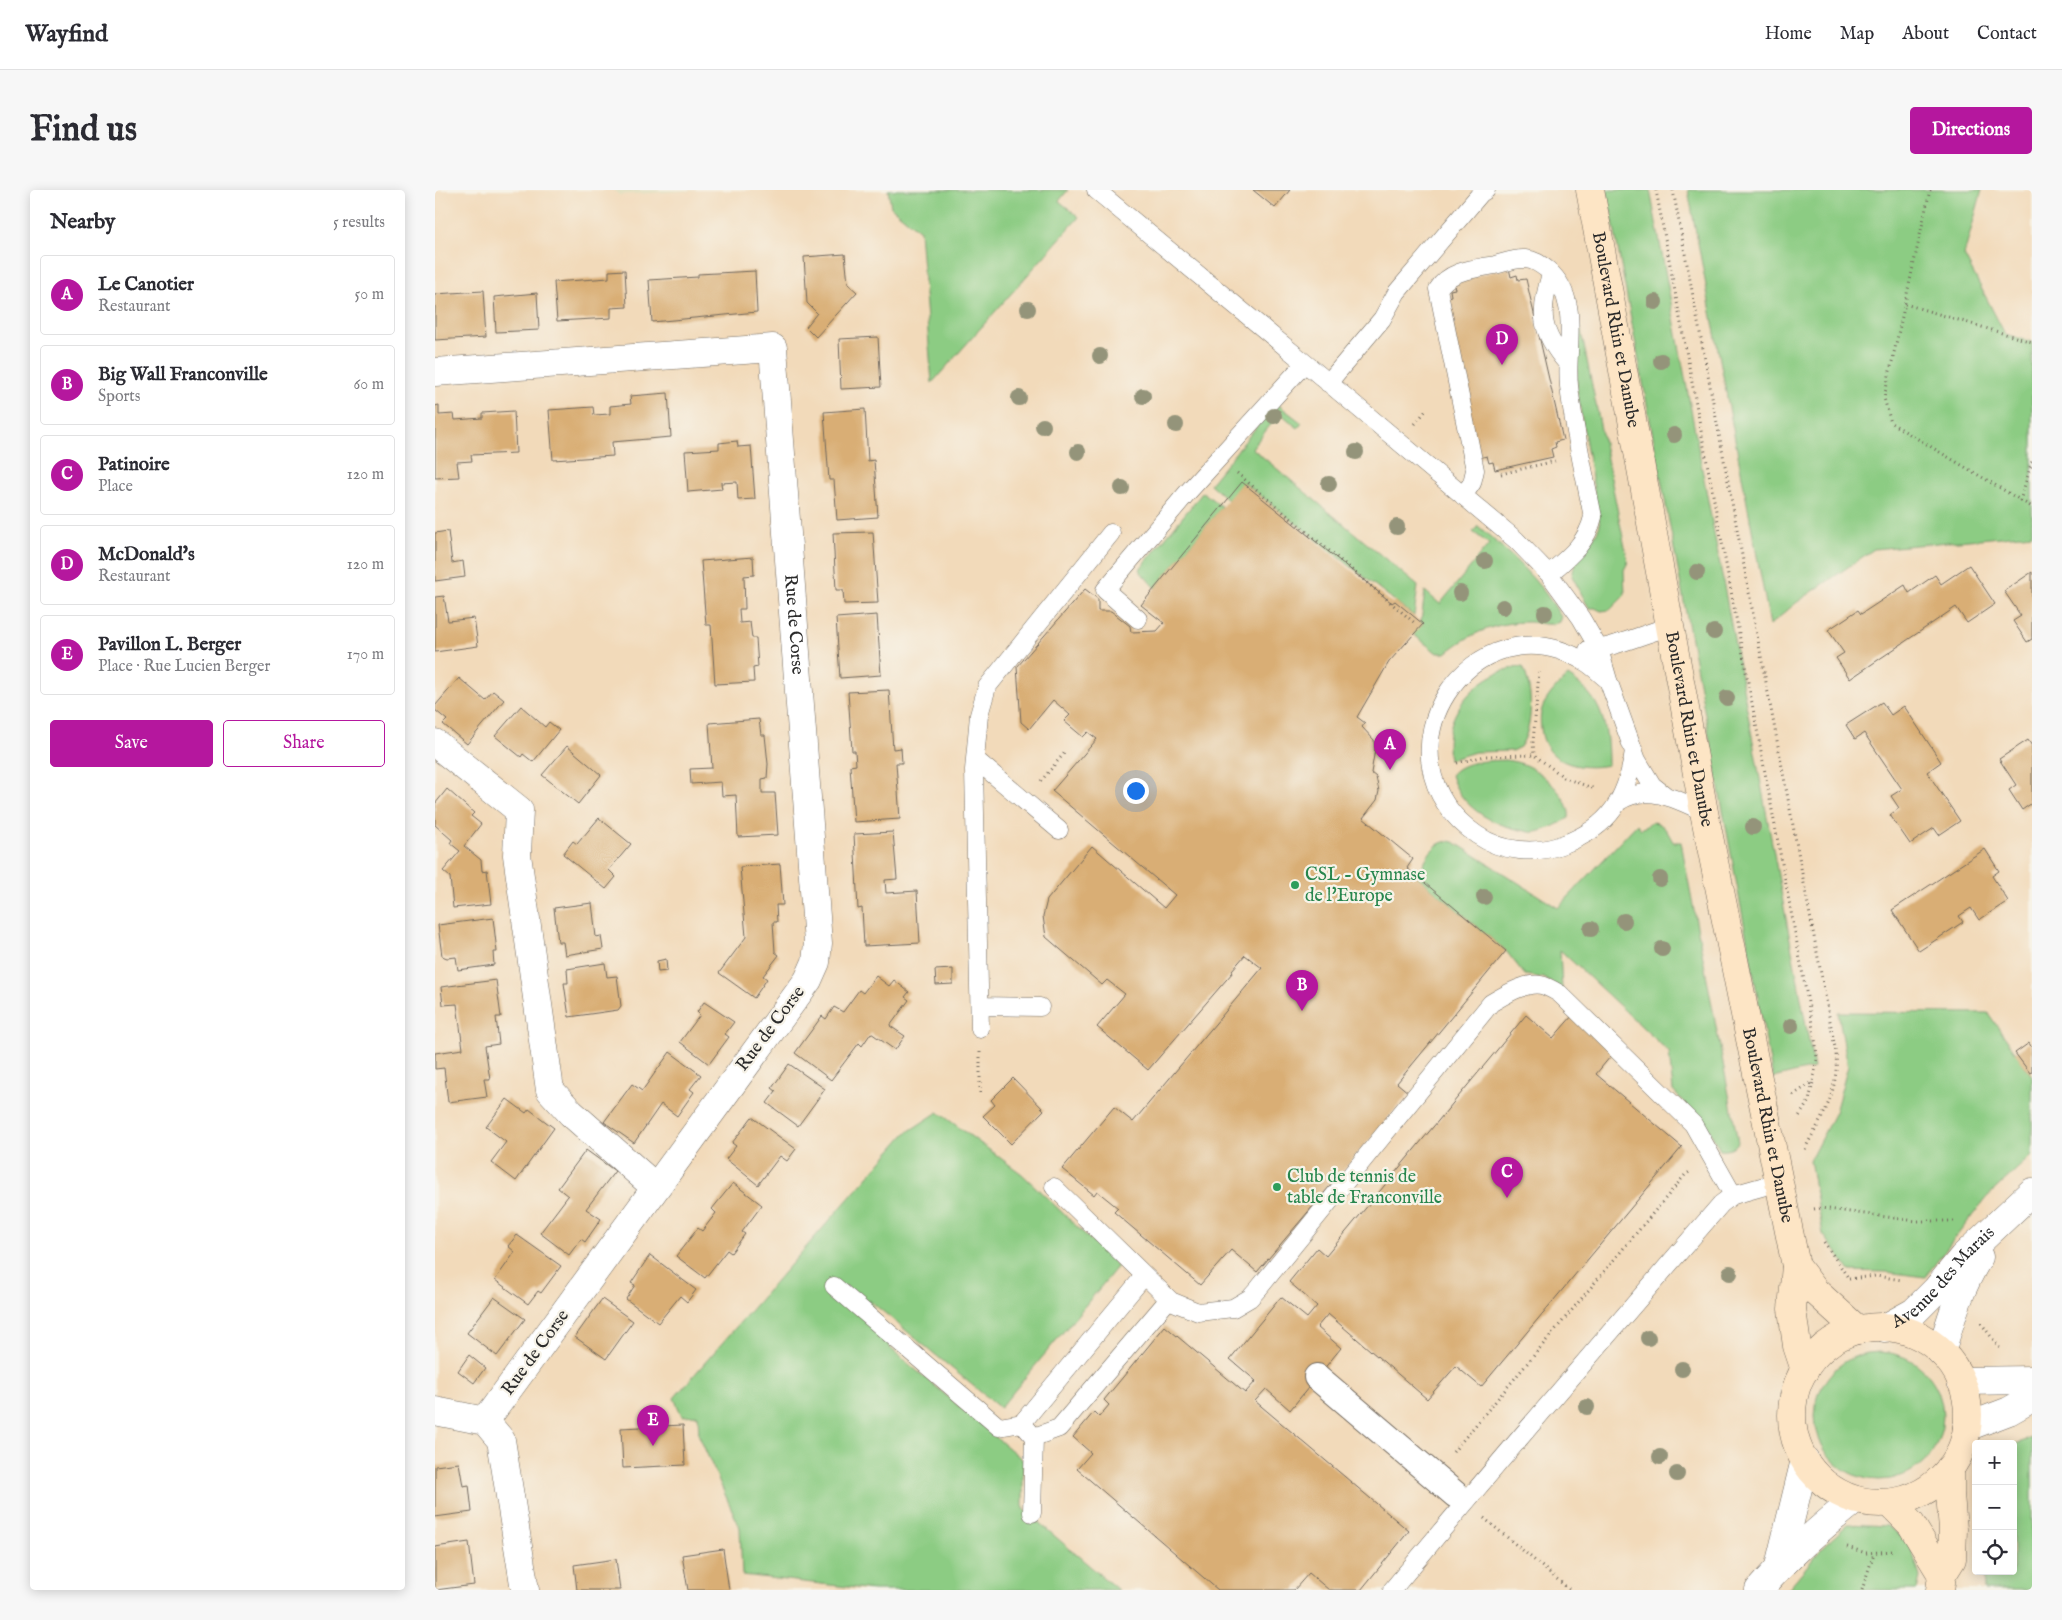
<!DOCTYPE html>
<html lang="en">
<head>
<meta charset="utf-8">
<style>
	:root { --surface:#fff; --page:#f7f7f7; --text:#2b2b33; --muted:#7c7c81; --line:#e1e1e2; --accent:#b5179e }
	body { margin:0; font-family:"IM FELL English",serif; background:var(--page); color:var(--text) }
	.controls { position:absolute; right:15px; bottom:15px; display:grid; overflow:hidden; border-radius:5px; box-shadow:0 2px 12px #0003 }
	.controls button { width:45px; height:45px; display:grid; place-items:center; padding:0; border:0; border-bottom:1px solid var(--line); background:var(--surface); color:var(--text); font:25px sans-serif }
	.you { position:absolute; left:700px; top:600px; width:18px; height:18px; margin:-12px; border:4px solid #fff; border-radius:50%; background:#1a73e8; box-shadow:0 0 0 8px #1a73e833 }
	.badge { display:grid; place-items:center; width:32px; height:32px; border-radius:50%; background:var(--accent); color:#fff; font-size:16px; font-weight:700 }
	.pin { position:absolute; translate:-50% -41px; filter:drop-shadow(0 1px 2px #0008) }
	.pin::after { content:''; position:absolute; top:26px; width:18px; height:15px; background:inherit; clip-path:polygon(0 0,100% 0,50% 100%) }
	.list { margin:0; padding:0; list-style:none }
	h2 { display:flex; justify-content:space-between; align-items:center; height:65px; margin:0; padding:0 20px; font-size:21px }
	h2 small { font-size:16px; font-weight:400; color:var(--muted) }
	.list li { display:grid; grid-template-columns:32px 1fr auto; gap:15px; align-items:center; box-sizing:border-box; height:80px; margin:0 10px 10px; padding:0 10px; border:1px solid var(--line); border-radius:5px }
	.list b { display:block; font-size:19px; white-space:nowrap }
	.list p { margin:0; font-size:16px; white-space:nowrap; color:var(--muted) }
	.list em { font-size:16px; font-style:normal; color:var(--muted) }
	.actions { display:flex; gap:10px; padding:15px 20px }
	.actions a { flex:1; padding:11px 0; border:1px solid var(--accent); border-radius:5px; text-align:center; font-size:18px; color:var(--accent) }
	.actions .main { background:var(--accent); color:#fff }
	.icon { flex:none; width:28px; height:28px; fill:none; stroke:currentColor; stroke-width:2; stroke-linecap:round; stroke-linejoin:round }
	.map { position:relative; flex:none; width:1597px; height:1400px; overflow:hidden; border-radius:5px }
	header { display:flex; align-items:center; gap:30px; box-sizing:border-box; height:70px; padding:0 25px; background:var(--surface); border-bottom:1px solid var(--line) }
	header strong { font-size:24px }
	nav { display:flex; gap:28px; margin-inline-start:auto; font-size:18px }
	.intro { display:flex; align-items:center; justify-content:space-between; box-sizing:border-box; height:120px; padding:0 30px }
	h1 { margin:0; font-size:35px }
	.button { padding:12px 22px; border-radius:5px; background:var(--accent); color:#fff; font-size:18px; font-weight:700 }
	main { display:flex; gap:30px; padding:0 30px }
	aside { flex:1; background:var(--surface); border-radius:5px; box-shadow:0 2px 12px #0003 }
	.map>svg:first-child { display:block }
	.built { fill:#dfddbb }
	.green { fill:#8ccc83; stroke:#5c7c57 }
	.building { fill:#d9ae75 }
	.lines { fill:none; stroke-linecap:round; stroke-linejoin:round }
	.service-casing { stroke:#71685d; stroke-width:19 }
	.pedestrian-casing { stroke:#71685d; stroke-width:28 }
	.minor-casing { stroke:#71685d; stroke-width:29 }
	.tertiary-casing { stroke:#71685d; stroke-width:29 }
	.secondary-casing { stroke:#71685d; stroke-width:29 }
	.path { stroke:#71685d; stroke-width:3; stroke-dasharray:1 4; stroke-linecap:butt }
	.service { stroke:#fff; stroke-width:18 }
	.pedestrian { stroke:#fff; stroke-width:26 }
	.minor { stroke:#fff; stroke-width:28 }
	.tertiary { stroke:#fff; stroke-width:28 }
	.secondary { stroke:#fde5c5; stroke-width:28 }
	.tree { fill:#94947a }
	.leisure-dot { fill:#2e9e5b; stroke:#f7f3e8; stroke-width:2 }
	.labels { text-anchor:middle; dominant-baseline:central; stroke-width:4.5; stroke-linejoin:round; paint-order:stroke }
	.street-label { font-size:18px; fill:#2b2b2b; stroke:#f7f3e8 }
	.leisure-label { font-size:18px; fill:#27864d; stroke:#f7f3e8; text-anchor:start }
</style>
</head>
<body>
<header>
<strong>Wayfind</strong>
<nav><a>Home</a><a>Map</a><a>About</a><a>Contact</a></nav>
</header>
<div class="intro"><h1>Find us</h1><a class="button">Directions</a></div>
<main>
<aside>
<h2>Nearby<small>5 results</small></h2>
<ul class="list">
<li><span class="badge">A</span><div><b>Le Canotier</b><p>Restaurant</p></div><em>50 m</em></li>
<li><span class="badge">B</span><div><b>Big Wall Franconville</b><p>Sports</p></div><em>60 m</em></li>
<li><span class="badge">C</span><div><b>Patinoire</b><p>Place</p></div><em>120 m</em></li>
<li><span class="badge">D</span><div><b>McDonald's</b><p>Restaurant</p></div><em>120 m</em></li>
<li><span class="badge">E</span><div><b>Pavillon L. Berger</b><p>Place · Rue Lucien Berger</p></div><em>170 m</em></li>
</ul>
<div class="actions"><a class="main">Save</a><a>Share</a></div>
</aside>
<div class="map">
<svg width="1597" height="1400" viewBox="0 0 1597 1400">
	<rect width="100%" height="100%" fill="#f7f3e8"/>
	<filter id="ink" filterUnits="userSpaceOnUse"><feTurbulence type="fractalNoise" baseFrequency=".02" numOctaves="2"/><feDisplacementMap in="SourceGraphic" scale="10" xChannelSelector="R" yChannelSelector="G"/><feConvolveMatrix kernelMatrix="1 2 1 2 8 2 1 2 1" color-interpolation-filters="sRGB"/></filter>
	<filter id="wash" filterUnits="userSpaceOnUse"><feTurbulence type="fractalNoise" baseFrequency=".0096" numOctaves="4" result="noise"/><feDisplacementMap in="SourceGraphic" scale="20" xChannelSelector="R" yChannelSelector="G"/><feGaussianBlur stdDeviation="1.12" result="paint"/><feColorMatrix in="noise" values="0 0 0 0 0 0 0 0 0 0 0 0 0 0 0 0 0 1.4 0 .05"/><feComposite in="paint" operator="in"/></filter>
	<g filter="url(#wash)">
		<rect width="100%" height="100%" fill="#f2daba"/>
		<!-- built -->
		<path class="built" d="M179,0h84l-79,5z"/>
		<!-- green -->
		<path class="green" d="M453,0h180l-9,11 20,16 -147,166 -12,-152 -29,-24z
			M1172,0h43l164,878 -41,10z
			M1253,0h294l-18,65 41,79 27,8v192l-158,15 -78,54 -26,22z
			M1145,136l48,236 -4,8 1,25 -15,15 -9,1 -6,-3h-6l-17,-32c2,-20 22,-32 28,-51l-23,-135v-52z
			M841,213l26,20 -4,5 -18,-15 -28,35 166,138 -4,30 -171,-134 -15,18 -18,-16z
			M768,302l19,15 -67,81 -16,-18z
			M1043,336c31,27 63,55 83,91l-2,5c-9,5 -21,0 -31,0 -31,0 -58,11 -82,31h-9l-24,-19 10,-10 -2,-2 4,-31 15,13 49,-60 -16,-12z
			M1088,477c10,22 11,60 -3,80l-8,4 -37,1 -26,8c-1,-12 -2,-23 2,-35 9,-30 40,-57 72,-58z
			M1133,486c35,22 40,50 40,89 -29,6 -64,-2 -67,-37 -1,-7 -1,-15 2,-22 6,-12 15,-21 25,-30z
			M1070,570c7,1 13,2 20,5 16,6 47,34 44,53 -11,6 -21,12 -33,14 -5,1 -10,-1 -15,-2 -31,-6 -61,-24 -70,-55 12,-15 37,-14 54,-15z
			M1218,632c11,1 15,11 20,20h8l57,300c-4,7 -10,9 -18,8l-12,-22 -35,-37 -4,-39 -109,-102 2,39 -19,-11 -18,-3 -19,-24 -88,-74c6,-16 16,-40 36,-35l104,66 79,-84 4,5z
			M1403,822l150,1 44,63v79l-46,43 -61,79 -39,-5 -36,-1 -27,-37 -13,-74 25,-48 13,-46z
			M503,922l84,62 96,92 -118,142 -131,-108 22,49 132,111v49l95,81h-244l-132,-15 -2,-47 -41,-92 -1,-21 -16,1 -8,-18 232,-265z
			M1380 1226a64 64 0 1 1 128 0a64 64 0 1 1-128 0Z
			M1597,1248v152h-48l-1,-19h30v-126z
			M1413,1334l39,2 22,15 11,36 -3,13h-130l36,-43z"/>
		<g id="blocks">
			<!-- building -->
			<path class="building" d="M818,0h37l-15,18z
				M410,64l3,30 9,8 -41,45 -10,-10 11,-14 -10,-10 -3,-46z
				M1074,78l2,9 6,-2 1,5 8,-1 37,161 -8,2 1,5 -5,2 2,8 -58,13 -2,-8 -4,1 -2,-7 -8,2 -36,-160 8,-2 -1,-6 5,-1 -2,-8z
				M190,80l2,37 -16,1v10l-54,3 -3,-39 55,-4v-7z
				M320,81l2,41 -105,10 -3,-42 49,-3v-3z
				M48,101l3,46 -51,3v-46z
				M102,103l2,37 -43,2 -2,-35z
				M443,147l3,50 -40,2 -2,-50z
				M233,203l3,44 -59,5 1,14 -60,4 -4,-50 44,-3 1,8 16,-1v-8l21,-2 -1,-8z
				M4,215v10l15,-1 1,6 27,-2v-5l32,-2 2,42 -45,2 1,6 -15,1 2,15 -24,1v-72z
				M430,219l3,52 6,-1 4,57 -41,3 -3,-40h-5l-5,-68z
				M302,251l1,6 13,-1 4,53 -17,1 -1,-18 -16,1 1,6 -34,3 -3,-41 34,-2v-6z
				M807,292l150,121 3,-2 28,23 -34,38 -32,55 8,6 -3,4 12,13 1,9 -4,24 5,4 3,14 -2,9 -14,18 50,41 -6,9 99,83 -109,132 12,10 -152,179 -26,-22 -31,35 -86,-73 4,-4 -21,-17 -3,4 -32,-26 52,-62 19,15 129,-154 -17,-13 -13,15 1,2 -85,98 -51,-43 28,-33 -18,-14 -5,5 -56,-48 -3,-21 4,-16 45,-54 72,62 11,-13 -123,-104 45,-52 -9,-7 -5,5 -19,-16 6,-6 -17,-15 -24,29 -8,-7 -4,-55 68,-78 13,10v12h13l19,15 1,6 26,-1 7,-8 -23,-18z
				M13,341l4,32 11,-2 2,16 -30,4v-48z
				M438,342l5,71 -34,1 -1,-14h-7l-3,-57z
				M318,367l1,18 -10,1 1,33h-6l1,14 10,-1 2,16h4l2,29 -5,1 1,14 -39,2 -4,-59h-5l-5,-64z
				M1534,375l26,39 -28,19 -11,-16 -106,72 -14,-21 8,-5 -16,-23 30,-20 3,4 44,-29 4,8 26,-18 6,9z
				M1597,382v67l-5,3 -14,-21 8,-5 -17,-25z
				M9,406l4,25 26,-3 4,28 -43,6v-55z
				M442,425l4,60 -41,3 -4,-60z
				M24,488l26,22 8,-9 11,9 -37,44 -24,-20 4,-4 -12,-10v-4z
				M454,500l4,59 8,-1 1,15h-6l4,56 -46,3 -4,-56 6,-1 -1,-14h-3l-4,-59z
				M1447,512l9,13 13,-9 37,56 -14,10 33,49 -21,14 -5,-7 -24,16 -20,-29 9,-7 -8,-12 11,-7 -38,-56 -9,6 -9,-14z
				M86,516l24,21 4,-5 10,8 -26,32 -10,-8 -2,3 -26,-21z
				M324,529l2,16h4l3,29 -1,14 -5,1v14h13l3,42 -40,2 -2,-42 -14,1 -1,-14 -30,2 -1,-15 22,-1 -3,-45z
				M1593,550l4,6v57l-10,7 -13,-20 7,-5 -17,-26z
				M132,556l34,29 -23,29 -36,-29z
				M12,599l27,24 -3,3 10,8 -17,22 17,14 1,11 5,-1 4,34 -38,4 -3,-31 -7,-6 17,-20 -10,-8 2,-3 -17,-15v-21z
				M164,628l32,26 -22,26 7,7 -10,12 -43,-35 10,-13 4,3z
				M458,642l4,47 -12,1 1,13 31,-2 3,52 -56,3 -2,-38 -4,1 -4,-75z
				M1550,659l14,22 -7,5 16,25 -29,19 -8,-12 -12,8 4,6 -44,29 -27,-41z
				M345,674l3,41h-7l1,17h-4l2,30 4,3 -16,21 4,3 -13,19 -35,-25 27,-36 -6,-70z
				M157,713l4,34 5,-1 2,13 -38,6 -2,-13h-5l-4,-34z
				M58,728l4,34h-4l1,13 -36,5 -2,-13 -9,1 -5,-2 -4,-31z
				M231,769l1,12 -9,1 -1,-11z
				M170,773l2,14 10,-1 4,30 -3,4 -49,7 -5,-34h4l-1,-14z
				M518,779v15l-17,1 -1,-15z
				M441,786l13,10 5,-6 15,12 -4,5 4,3 -19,26 15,10 -10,14 -24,-17 -9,13 -3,-3 -28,37 -36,-27 27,-37 4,3 8,-12 9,5 16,-22 4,3z
				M61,790l5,37h-5l3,27 -14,2 5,33h-6l3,18 -39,5 -4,-34 -9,1v-16l28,-4 -6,-45 -14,1 -2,-18z
				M269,812l30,20 -9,12 4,3 -20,27 -29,-22 20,-27 -3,-3z
				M1091,825l27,23 20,-23 42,36 -19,23 86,73 -201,240 -25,-21 -29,33 -99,-85 -11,13 24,21 -51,62 -24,-21 -11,12 154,130 -48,59h-32l-20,-17 -15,17h-76l-141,-121 14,-16 -18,-16 21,-25 5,5 10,-12 -5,-5 61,-74 80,67 11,-12 -26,-22 51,-62 26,21 10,-12 -28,-24 28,-34 9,8z
				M1594,853l3,5v24l-2,1 -15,-20z
				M235,862l31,23 -11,14 4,3 -17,24 -16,-12 -27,39 -30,-21 28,-38 10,7z
				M354,874l36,25 -27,37 -31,-23 9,-12 -4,-3z
				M578,888l31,32 -33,34 -28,-28 12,-11 -4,-5z
				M72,909l19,14 3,-4 25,19 -38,53 -25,-19 15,-20 -20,-15z
				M317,927l44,32 -9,12 -7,-5 -22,29 -32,-26 10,-13 -4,-3z
				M151,960l29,21 -29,38 15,10 -16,23 -4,-3 -12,16 -29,-22 28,-37 -10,-8z
				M298,993l29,22 -20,27 3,2 -8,11 -6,8 -4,-3 -22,28 -29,-22 22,-28 4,3 14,-18 -4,-4z
				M82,1045l44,31 -20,27 -3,-2 -10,13 -33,-24 20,-28 -7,-6z
				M215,1065l46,35 -9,12 -7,-6 -22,27 -32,-24 9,-14 -4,-2z
				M59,1107l31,22 -28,37 -30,-23z
				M167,1109l31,22 -27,38 -31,-22z
				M34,1165l16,13 -11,15 -16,-12z
				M248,1235l2,40 -62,3 -2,-40z
				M24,1273l4,23 6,-1 3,27 -37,5v-51z
				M34,1352l5,43 -39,5v-43z
				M288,1359l6,41h-41l-6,-35z
				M181,1369l4,31h-43l-3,-25z"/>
		</g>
	</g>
	<g filter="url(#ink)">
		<use href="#blocks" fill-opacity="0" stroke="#71685d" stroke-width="1"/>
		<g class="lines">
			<!-- service casing -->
			<g class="service-casing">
				<path id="service" d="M661,0l209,173
					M1116,84c-12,39 -11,58 16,89
					M893,193l54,-64 15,-27 84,-99 5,-3
					M1028,306l9,-13 3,-13 -37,-181c12,-19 36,-20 57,-24 9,-2 20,-7 30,-6 10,1 15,5 23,11 34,30 17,77 21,116 5,44 15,87 24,131 -6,26 -24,40 -44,57
					M703,429l-33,-29 82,-97 118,-130 211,177 33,34 32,44 18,31 9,31 29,80 15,25 14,11
					M1153,460c29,-3 55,-16 83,-24
					M1173,490c-7,-5 -13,-12 -21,-17 -115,-71 -222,95 -110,172 25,17 59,20 87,9 46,-17 63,-46 70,-93
					M540,569l84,71
					M1183,612c29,-19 59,-3 86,10
					M545,816l60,1
					M545,839l-6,-259 5,-55 8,-28 124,-154
					M619,997l117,114 27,11 35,-4 17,-10 9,-10 232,-285c14,-8 34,-21 50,-18 6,1 14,6 19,9l133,130 40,71
					M399,1096l165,141 23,-4
					M599,1247l25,-9 110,-129
					M597,1323l2,-76 -12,-14 122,-147
					M957,1400c108,-130 218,-258 329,-386l12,-9 46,-13"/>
			</g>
			<!-- pedestrian casing -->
			<g class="pedestrian-casing">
				<path id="pedestrian" d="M882,1187l139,118"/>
			</g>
			<!-- minor casing -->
			<g class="minor-casing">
				<g id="minor">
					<path id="s1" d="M0,182l338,-24 45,595 -2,19 -8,18 -323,441"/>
					<path d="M0,553l84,67 -2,45 33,235 21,23 84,74"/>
					<path d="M1526,1191l71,-1"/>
					<path d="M0,1221l50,10 16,19 24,150"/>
					<path d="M1532,1237l42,-16 23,-13"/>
				</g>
			</g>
			<!-- tertiary casing -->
			<g class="tertiary-casing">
				<g id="tertiary">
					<path id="s2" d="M1450,1138l29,-16 22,-22 27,-33 69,-65"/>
					<path d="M1506,1162c10,-33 19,-65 38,-95"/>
					<path d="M1344,1376l26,-106"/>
					<path d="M1324,1400c30,-35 60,-61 96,-90"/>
				</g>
			</g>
			<!-- secondary casing -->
			<g class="secondary-casing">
				<g id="secondary">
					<path id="s3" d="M1155,0l114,622 92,454 -4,43 5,37 8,24"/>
					<path d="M1361,1076l19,25 43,39"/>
					<circle cx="1445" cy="1225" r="88"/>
					<path d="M1455,1313l21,21 31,51"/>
					<path d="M1505,1400l2,-15 10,-16 1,-30 -3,-35v-26"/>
				</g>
			</g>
			<!-- path -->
			<path class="path" d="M1221,0l160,855 1,15 -4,22
				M1238,0l163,863c2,27 -5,48 -18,72 -4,8 -10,16 -13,25
				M1495,0l-46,208 7,25 141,84
				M1470,114l127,38
				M980,234l12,-15
				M802,283l179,151
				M1066,284l54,-13
				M1585,311l12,-40
				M1104,482l-6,70 1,13 31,23 30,11
				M1022,573l28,-7 49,-1
				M606,591l25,-30
				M545,862v45
				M1358,905l20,-13 -4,19 -11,17
				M1379,1019l7,-1 95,13h41
				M1389,1052l25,37
				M1414,1089l27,-3 26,4
				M1546,1133l20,27
				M1018,1262l232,-277 6,-4
				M1049,1328l86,72
				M1412,1357l19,6 27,-2
				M1427,1400l12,-37"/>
			<!-- service -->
			<use href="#service" class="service"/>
			<!-- pedestrian -->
			<use href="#pedestrian" class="pedestrian"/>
			<!-- minor -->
			<use href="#minor" class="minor"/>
			<!-- tertiary -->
			<use href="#tertiary" class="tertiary"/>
			<!-- secondary -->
			<use href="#secondary" class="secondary"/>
		</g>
		<!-- trees -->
		<g class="tree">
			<circle cx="1220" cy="112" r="8"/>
			<circle cx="593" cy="119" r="8"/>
			<circle cx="665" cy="166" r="8"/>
			<circle cx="1226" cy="171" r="8"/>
			<circle cx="708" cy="206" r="8"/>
			<circle cx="584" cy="208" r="8"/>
			<circle cx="839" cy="226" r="8"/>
			<circle cx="741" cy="235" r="8"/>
			<circle cx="608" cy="236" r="8"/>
			<circle cx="1239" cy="245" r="8"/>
			<circle cx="643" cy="262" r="8"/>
			<circle cx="921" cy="262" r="8"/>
			<circle cx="894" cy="294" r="8"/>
			<circle cx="687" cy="298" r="8"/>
			<circle cx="962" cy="337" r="8"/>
			<circle cx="1050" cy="371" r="8"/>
			<circle cx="1262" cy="382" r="8"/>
			<circle cx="1025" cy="403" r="8"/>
			<circle cx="1068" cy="417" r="8"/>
			<circle cx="1110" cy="423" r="8"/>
			<circle cx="1279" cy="442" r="8"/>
			<circle cx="1292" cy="508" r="8"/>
			<circle cx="1318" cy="637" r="8"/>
			<circle cx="1225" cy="689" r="8"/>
			<circle cx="1049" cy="707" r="8"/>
			<circle cx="1189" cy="731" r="8"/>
			<circle cx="1156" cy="739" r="8"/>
			<circle cx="1227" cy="759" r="8"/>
			<circle cx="1356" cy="836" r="8"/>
			<circle cx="1295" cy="1083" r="8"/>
			<circle cx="1213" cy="1148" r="8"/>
			<circle cx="1247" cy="1179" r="8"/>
			<circle cx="1152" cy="1217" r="8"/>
			<circle cx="1225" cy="1267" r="8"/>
			<circle cx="1242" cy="1284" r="8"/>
		</g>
	</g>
	<!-- markers -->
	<g class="leisure-dot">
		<circle cx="860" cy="695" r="5"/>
		<circle cx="842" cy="997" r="5"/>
	</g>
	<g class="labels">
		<!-- street labels -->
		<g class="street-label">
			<text stroke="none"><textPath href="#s3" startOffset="142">Boulevard Rhin et Danube</textPath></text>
			<text stroke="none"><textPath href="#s1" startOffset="616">Rue de Corse</textPath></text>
			<text stroke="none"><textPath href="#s3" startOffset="548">Boulevard Rhin et Danube</textPath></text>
			<text transform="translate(336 839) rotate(-53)">Rue de Corse</text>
			<text stroke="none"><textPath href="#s3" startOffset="952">Boulevard Rhin et Danube</textPath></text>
			<text stroke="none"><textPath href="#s2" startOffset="78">Avenue des Marais</textPath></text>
			<text transform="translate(101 1163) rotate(-54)">Rue de Corse</text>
		</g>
		<!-- leisure labels -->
		<g class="leisure-label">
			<text x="870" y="685">CSL - Gymnase<tspan x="870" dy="21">de l'Europe</tspan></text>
			<text x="852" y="987">Club de tennis de<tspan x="852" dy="21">table de Franconville</tspan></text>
		</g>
	</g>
</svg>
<div class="controls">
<button>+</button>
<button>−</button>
<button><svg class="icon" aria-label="locate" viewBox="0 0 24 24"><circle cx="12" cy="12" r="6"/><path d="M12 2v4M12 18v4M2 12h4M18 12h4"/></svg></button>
</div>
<div class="you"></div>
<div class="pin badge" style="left:955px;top:580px">A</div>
<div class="pin badge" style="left:867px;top:821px">B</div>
<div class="pin badge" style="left:1072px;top:1008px">C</div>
<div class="pin badge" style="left:1067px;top:175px">D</div>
<div class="pin badge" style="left:218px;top:1256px">E</div>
</div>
</main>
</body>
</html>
